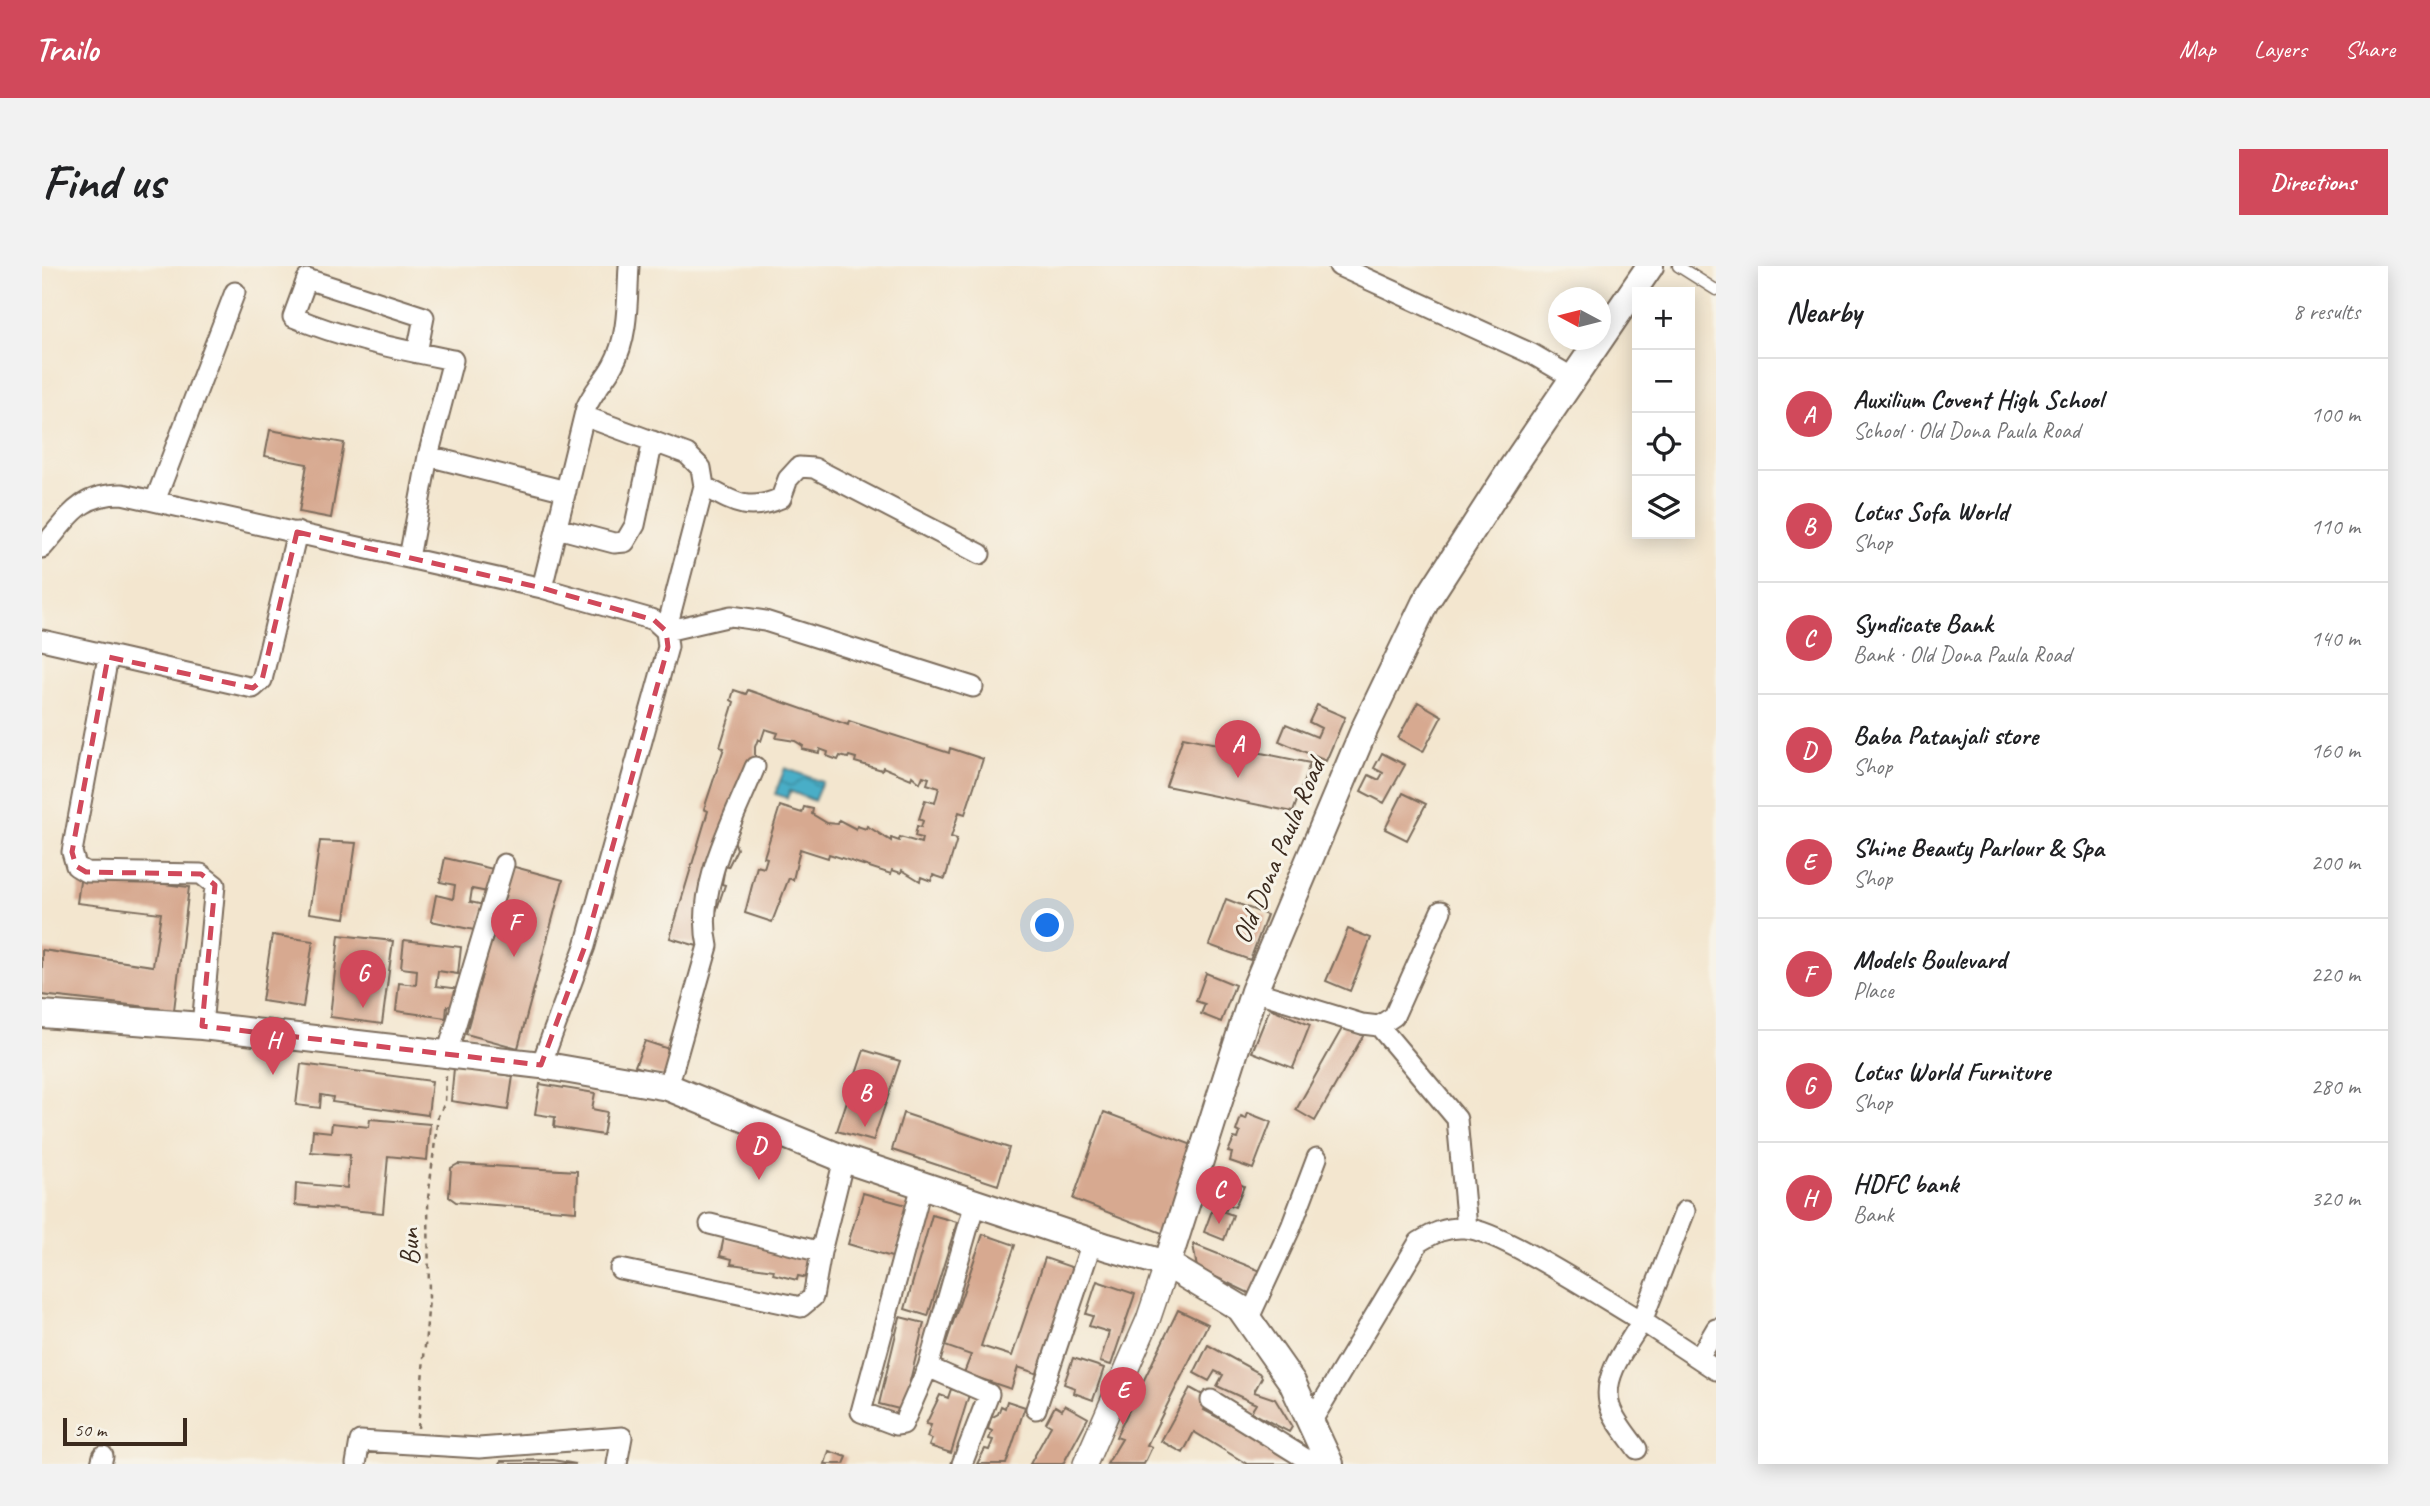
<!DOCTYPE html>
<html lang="en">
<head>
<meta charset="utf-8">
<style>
	:root { --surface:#fff; --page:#f2f2f2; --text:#202124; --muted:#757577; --line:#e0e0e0; --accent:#d1495b }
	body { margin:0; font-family:Caveat,sans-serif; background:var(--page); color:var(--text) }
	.controls { position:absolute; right:21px; top:21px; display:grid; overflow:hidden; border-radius:0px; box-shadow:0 4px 18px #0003 }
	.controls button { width:63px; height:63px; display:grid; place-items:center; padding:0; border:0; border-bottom:2px solid var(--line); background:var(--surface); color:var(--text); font:35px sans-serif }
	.compass { position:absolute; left:1506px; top:21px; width:63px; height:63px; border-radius:50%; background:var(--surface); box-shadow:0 4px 18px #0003; rotate:277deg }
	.scale { position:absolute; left:21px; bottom:18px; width:124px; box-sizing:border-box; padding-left:7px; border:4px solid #3b2a1e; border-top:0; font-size:19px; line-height:24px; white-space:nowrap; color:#3b2a1e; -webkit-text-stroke:5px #f7f3e8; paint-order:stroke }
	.you { position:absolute; left:1006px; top:660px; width:24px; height:24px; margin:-18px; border:5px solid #fff; border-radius:50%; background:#1a73e8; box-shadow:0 0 0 10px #1a73e833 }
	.badge { display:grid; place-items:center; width:46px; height:46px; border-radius:50%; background:var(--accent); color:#fff; font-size:23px; font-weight:700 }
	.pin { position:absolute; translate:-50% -58px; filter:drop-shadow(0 2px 4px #0008) }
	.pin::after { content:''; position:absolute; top:37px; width:24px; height:21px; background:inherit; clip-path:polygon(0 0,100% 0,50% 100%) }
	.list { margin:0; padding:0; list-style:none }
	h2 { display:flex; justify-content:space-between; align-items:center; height:91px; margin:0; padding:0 28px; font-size:30px }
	h2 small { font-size:23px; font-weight:400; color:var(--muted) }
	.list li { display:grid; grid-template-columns:46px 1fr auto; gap:21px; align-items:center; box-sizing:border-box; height:112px; padding:0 28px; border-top:2px solid var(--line) }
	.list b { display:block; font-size:26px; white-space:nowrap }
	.list p { margin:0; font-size:23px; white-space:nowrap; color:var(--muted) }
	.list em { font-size:23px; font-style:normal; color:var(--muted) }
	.icon { flex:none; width:38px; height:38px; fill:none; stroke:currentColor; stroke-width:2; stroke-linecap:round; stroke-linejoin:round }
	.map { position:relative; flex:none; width:1674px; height:1198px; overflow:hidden; border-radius:0px }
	header { display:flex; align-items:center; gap:42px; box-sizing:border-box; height:98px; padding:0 35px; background:var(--accent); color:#fff }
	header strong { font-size:33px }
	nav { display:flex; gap:38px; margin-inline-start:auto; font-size:24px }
	.intro { display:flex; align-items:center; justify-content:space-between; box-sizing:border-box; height:168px; padding:0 42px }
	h1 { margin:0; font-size:49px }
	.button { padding:18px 32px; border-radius:0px; background:var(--accent); color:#fff; font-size:24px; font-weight:700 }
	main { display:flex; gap:42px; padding:0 42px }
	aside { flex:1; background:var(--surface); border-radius:0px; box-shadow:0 4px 18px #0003 }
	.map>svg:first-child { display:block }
	.water { fill:url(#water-waves); stroke:#426c72; stroke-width:2 }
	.building { fill:#d7a990 }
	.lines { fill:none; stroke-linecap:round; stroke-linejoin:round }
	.service-casing { stroke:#7b6c5c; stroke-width:13 }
	.minor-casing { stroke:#7b6c5c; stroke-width:23 }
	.tertiary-casing { stroke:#7b6c5c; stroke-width:26 }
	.secondary-casing { stroke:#7b6c5c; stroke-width:30 }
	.path { stroke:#7b6c5c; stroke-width:2.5; stroke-dasharray:5 5; stroke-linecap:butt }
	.service { stroke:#fff; stroke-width:10 }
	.minor { stroke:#fff; stroke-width:19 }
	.tertiary { stroke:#fff; stroke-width:23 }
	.secondary { stroke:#fff; stroke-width:26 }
	.marked { fill:none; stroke:#d1495b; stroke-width:5; stroke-dasharray:14 9; stroke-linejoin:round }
	.labels { text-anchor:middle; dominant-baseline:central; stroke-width:6; stroke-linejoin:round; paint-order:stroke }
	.street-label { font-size:28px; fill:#3b2a1e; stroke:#f7f3e8 }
</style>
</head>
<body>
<header>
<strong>Trailo</strong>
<nav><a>Map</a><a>Layers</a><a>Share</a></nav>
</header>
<div class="intro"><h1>Find us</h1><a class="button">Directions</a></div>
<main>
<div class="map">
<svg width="1674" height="1198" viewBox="0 0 1674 1198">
	<defs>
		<pattern id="water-waves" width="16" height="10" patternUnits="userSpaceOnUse" patternTransform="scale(1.75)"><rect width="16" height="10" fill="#48aec7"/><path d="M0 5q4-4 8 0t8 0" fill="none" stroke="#3d8ea1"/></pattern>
	</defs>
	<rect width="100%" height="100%" fill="#f7f3e8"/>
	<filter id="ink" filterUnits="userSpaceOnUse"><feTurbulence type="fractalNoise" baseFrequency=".0143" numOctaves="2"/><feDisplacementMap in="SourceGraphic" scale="14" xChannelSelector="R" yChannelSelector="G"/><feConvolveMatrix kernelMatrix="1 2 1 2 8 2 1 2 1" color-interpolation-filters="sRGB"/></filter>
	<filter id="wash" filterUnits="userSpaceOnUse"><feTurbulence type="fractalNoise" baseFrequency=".00686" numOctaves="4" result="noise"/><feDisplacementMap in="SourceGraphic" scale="28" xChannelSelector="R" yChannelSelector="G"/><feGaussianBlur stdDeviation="1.57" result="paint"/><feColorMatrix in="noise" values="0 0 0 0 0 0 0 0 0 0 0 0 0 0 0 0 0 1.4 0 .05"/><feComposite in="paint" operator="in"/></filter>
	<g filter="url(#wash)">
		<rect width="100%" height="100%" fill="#f3e6cf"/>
		<!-- water -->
		<path class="water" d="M743,502l37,14 -8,19 -24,-10 -3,7 -12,-4z"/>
		<g id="blocks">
			<!-- building -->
			<path class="building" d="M228,164l74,13 -13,75 -32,-6 8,-48 -42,-8z
				M692,424l12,4 2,-4 100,35 1,-4 100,32 1,-5 33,11 -18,55 -6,-2 -8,25 6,2 -12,40 -12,-4 -2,6 -10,-4 -1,4 -18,-11 -1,3 -9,-3 -1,4 -62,-20 -1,4 -28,-9 -7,31 -4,-2 -17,44 -27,-9 12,-47 7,2 3,-10 -3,-1 16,-51 22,7 2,-6 9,2 -1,5 15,9 11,1 1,-4 17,9 1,-3 9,3 1,-3 24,15v-3l8,3 1,-4 21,6 1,-5 -7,-2 2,-10 4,1 2,-6 -4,-2 6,-19 10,3 4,-15 -12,-4 2,-6 -6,-2 -3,7 -8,-7 -1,3 -28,-12 -1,3 -27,-8 1,-4 -7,-2 -1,2 -8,-2 -2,4 -11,-4 1,-4 -8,-3 -1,4 -17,-4 1,-3 -8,-5 -19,-3 2,-5 -13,-4 -4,12 -3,-2 -3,8v10l3,1 -21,62 5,2 -8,18 3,9 -9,18 -3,-1 -3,18 3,1 -21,63 -34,-10 38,-127 -4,-2 20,-61 -4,-1 14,-45 -3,-2z
				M1376,436l24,14 -19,36 -25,-14z
				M1275,439l28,12 -19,44 -47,-20 7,-17 31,13 4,-9 -12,-6z
				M1141,471l127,26 -17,49 -127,-26z
				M1340,487l23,12 -21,38 -23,-12 8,-16 10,5 4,-7 -9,-5z
				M1361,527l23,11 -19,36 -22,-11z
				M278,575l36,2 -11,75 -36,-5z
				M403,592l48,11 -5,23 -16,-3 -2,13 14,3 -5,26 -48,-10 5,-26 17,4 2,-14 -15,-3z
				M469,600l52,14 -45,168 -52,-14z
				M39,608l108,13 -15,123 -132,-15v-45l111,16 8,-53 -84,-10z
				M1184,633l41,16 -17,45 -41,-15z
				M1306,663l23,9 -21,53 -24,-10z
				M230,669l41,6 -10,66 -41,-6z
				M297,669l54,6 -11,83 -52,-7z
				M362,674l57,7 -3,27 -20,-3 -2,15 25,3 -2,18 -12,-1 -1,12 -50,-7 3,-28 17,2 1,-15 -16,-2z
				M1164,707l29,12 -14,37 -20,-8 4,-10 -9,-3z
				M1228,742l40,17 -17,43 -41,-16z
				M1302,759l19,11 -48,85 -19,-11z
				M603,775l42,14 -9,26 -43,-15z
				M822,784l36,11 -27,80 -36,-10z
				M259,798l131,17 -4,34 -96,-13 1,-5 -12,-2 -1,13 -24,-3z
				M412,802l59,8 -5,34 -57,-9z
				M498,818l55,9 -3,16 15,3 -4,23 -49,-8 1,-10 -20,-3z
				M1062,846l91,34 -28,89 -94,-36z
				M861,847l106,35 -11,37 -106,-35z
				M1206,847l23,9 -18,47 -23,-8 2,-8 -4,-1 6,-14 4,1 2,-6 -4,-2 5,-14 5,2z
				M328,853l60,5 -3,36 -39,-4 -5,57 -88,-8 1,-22 51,5 3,-33 -39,-3 2,-22 18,2 1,-9 37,4z
				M416,898l119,7 -1,40 -120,-9 -7,-5 2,-29z
				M1183,912l19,8 -9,21 -7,-3 -2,6 -12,-5z
				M821,927l47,13 -15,52 -47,-14z
				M1171,942l20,7 -9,25 -20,-8z
				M890,949l25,7 -29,94 -23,-7z
				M941,968l32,11 -34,101 31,10 33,-98 29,10 -36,106 -20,-7 -7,22 -47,-16 7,-18 -26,-9z
				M682,971l94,22 -5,20 -15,-3 -1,4 -24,-6 1,-4 -43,-6 1,-5 -12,-3z
				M1151,978l73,29 -9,24 -60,-29z
				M1055,1015l38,13 -24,71 -11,-3 9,-30 -20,-6 4,-10 -7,-2z
				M1136,1044l30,14 -61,121 5,2 -8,17h-37l15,-25 -6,-2z
				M858,1051l24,6 -21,87 -24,-6z
				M1166,1079l51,28 3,4 -8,15 21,7 17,28 -3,5 -38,-20 5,-8 -39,-18 6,-11 -8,-4 -6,10 -15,-8z
				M1031,1092l31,10 -11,32 -19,-7 1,-5 -11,-4z
				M1148,1122l20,11 -6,11 91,49 -2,5h-46l-53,-32 -11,21 -22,-12z
				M909,1123l18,6 -18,58 -22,-7 3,-7 -5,-2 4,-12 -5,-1 14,-29 8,3z
				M965,1135l18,6 -19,57h-29l8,-15 4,1 4,-10 -4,-1 3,-8 -4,-2 3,-11 7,-4 3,-8 4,2z
				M1023,1139l23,13 -25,46h-33l21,-38 -5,-3 9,-17 7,4z
				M787,1185l18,6 -3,7h-19z
				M511,1194l23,4h-76l1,-3z"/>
		</g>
	</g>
	<g filter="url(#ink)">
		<use href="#blocks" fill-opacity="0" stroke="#7b6c5c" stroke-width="2"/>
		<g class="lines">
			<!-- service casing -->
			<g class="service-casing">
				<path id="service" d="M1636,0l38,24"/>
			</g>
			<!-- minor casing -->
			<g class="minor-casing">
				<path id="minor" d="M1297,0l193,88 43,25
					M542,150l103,38 14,14 3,18 -38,145 65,-15 34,5 208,66
					M386,190l138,35
					M662,220c29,16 43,27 77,12l7,-19 11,-12 15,1 166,86
					M113,235l80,-209
					M515,262l57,15 11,-1 10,-17 18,-84
					M0,282c27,-30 36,-54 80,-54l420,94
					M367,292l19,-102 25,-96c-55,-11 -108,-21 -160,-43l14,-38 117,38 -7,36
					M0,374l211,48 9,-8 35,-148
					M66,391l-36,195 4,14 10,6 115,2 14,11 -13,141
					M1212,725l108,33 17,2 15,-10 47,-105
					M1337,760l78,93 10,109
					M405,788l57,-190
					M499,799l44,-119 83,-299 -2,-16 -12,-11 -112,-32 44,-180c7,-17 19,-28 27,-43 16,-28 14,-68 16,-99
					M626,821l40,-141c-13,-58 25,-125 47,-179
					M880,919l-61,227 35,13 7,-1 25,-57
					M668,958l111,28 23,-93
					M578,1003l181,38 12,-10 8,-45
					M1206,1054l43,-93 26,-69
					M1657,1092l17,-29
					M1169,1134l103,64
					M994,1143l56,-167
					M1269,1156l108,-180c15,-9 26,-15 45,-14 35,1 143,73 178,93l43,-110
					M1595,1183c-9,-13 -26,-32 -28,-47 -6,-29 20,-58 33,-81l74,49
					M59,1198l2,-8
					M314,1198l4,-23 119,7 143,-11 -5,27
					M920,1198l27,-70 -61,-27 47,-164"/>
			</g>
			<!-- tertiary casing -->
			<g class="tertiary-casing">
				<path id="tertiary" d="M1043,1198l63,-144 19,-56"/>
			</g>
			<!-- secondary casing -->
			<g class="secondary-casing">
				<path id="secondary" d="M0,748l160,12 339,39 127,22 176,72 263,88 60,17 73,44 52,74 38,82
					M1125,998l87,-273 110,-261 61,-127 87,-135 138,-202"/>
			</g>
			<!-- path -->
			<path class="path" d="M376,1162l11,-129 -1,-100 10,-83 7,-13 1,-29"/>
			<!-- service -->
			<use href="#service" class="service"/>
			<!-- minor -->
			<use href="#minor" class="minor"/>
			<!-- tertiary -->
			<use href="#tertiary" class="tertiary"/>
			<!-- secondary -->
			<use href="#secondary" class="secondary"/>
		</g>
	</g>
	<!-- marked area -->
	<path class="marked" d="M255,266l245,56 112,32 12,11 2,16 -83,299 -44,119 -339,-39 13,-141 -14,-11 -115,-2 -10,-6 -4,-14 36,-195 145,31 9,-8z"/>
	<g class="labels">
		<!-- street labels -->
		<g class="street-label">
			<text transform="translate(1236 585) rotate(-67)">Old Dona Paula Road</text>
			<text transform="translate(367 981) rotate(-91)">Bun</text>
		</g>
	</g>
</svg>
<div class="controls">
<button>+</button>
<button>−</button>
<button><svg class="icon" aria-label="locate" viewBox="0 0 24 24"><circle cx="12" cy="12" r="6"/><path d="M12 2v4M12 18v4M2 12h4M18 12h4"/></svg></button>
<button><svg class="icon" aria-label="layers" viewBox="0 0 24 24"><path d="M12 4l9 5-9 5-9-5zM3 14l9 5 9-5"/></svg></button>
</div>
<svg class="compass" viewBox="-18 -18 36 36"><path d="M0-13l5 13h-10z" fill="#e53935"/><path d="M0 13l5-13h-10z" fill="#757577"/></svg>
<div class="scale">50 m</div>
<div class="you"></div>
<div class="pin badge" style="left:1196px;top:512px">A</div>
<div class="pin badge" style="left:823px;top:861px">B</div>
<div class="pin badge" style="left:1177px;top:958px">C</div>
<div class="pin badge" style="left:717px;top:914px">D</div>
<div class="pin badge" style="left:1081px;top:1159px">E</div>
<div class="pin badge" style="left:472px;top:691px">F</div>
<div class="pin badge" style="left:321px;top:742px">G</div>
<div class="pin badge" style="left:231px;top:809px">H</div>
</div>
<aside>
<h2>Nearby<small>8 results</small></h2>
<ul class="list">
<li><span class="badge">A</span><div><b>Auxilium Covent High School</b><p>School · Old Dona Paula Road</p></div><em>100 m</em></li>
<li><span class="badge">B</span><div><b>Lotus Sofa World</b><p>Shop</p></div><em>110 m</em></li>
<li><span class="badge">C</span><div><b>Syndicate Bank</b><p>Bank · Old Dona Paula Road</p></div><em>140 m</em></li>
<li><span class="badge">D</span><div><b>Baba Patanjali store</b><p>Shop</p></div><em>160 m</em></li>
<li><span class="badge">E</span><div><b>Shine Beauty Parlour &amp; Spa</b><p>Shop</p></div><em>200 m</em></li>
<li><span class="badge">F</span><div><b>Models Boulevard</b><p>Place</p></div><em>220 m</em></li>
<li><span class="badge">G</span><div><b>Lotus World Furniture</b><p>Shop</p></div><em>280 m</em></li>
<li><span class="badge">H</span><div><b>HDFC bank</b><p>Bank</p></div><em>320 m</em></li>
</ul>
</aside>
</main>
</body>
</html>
